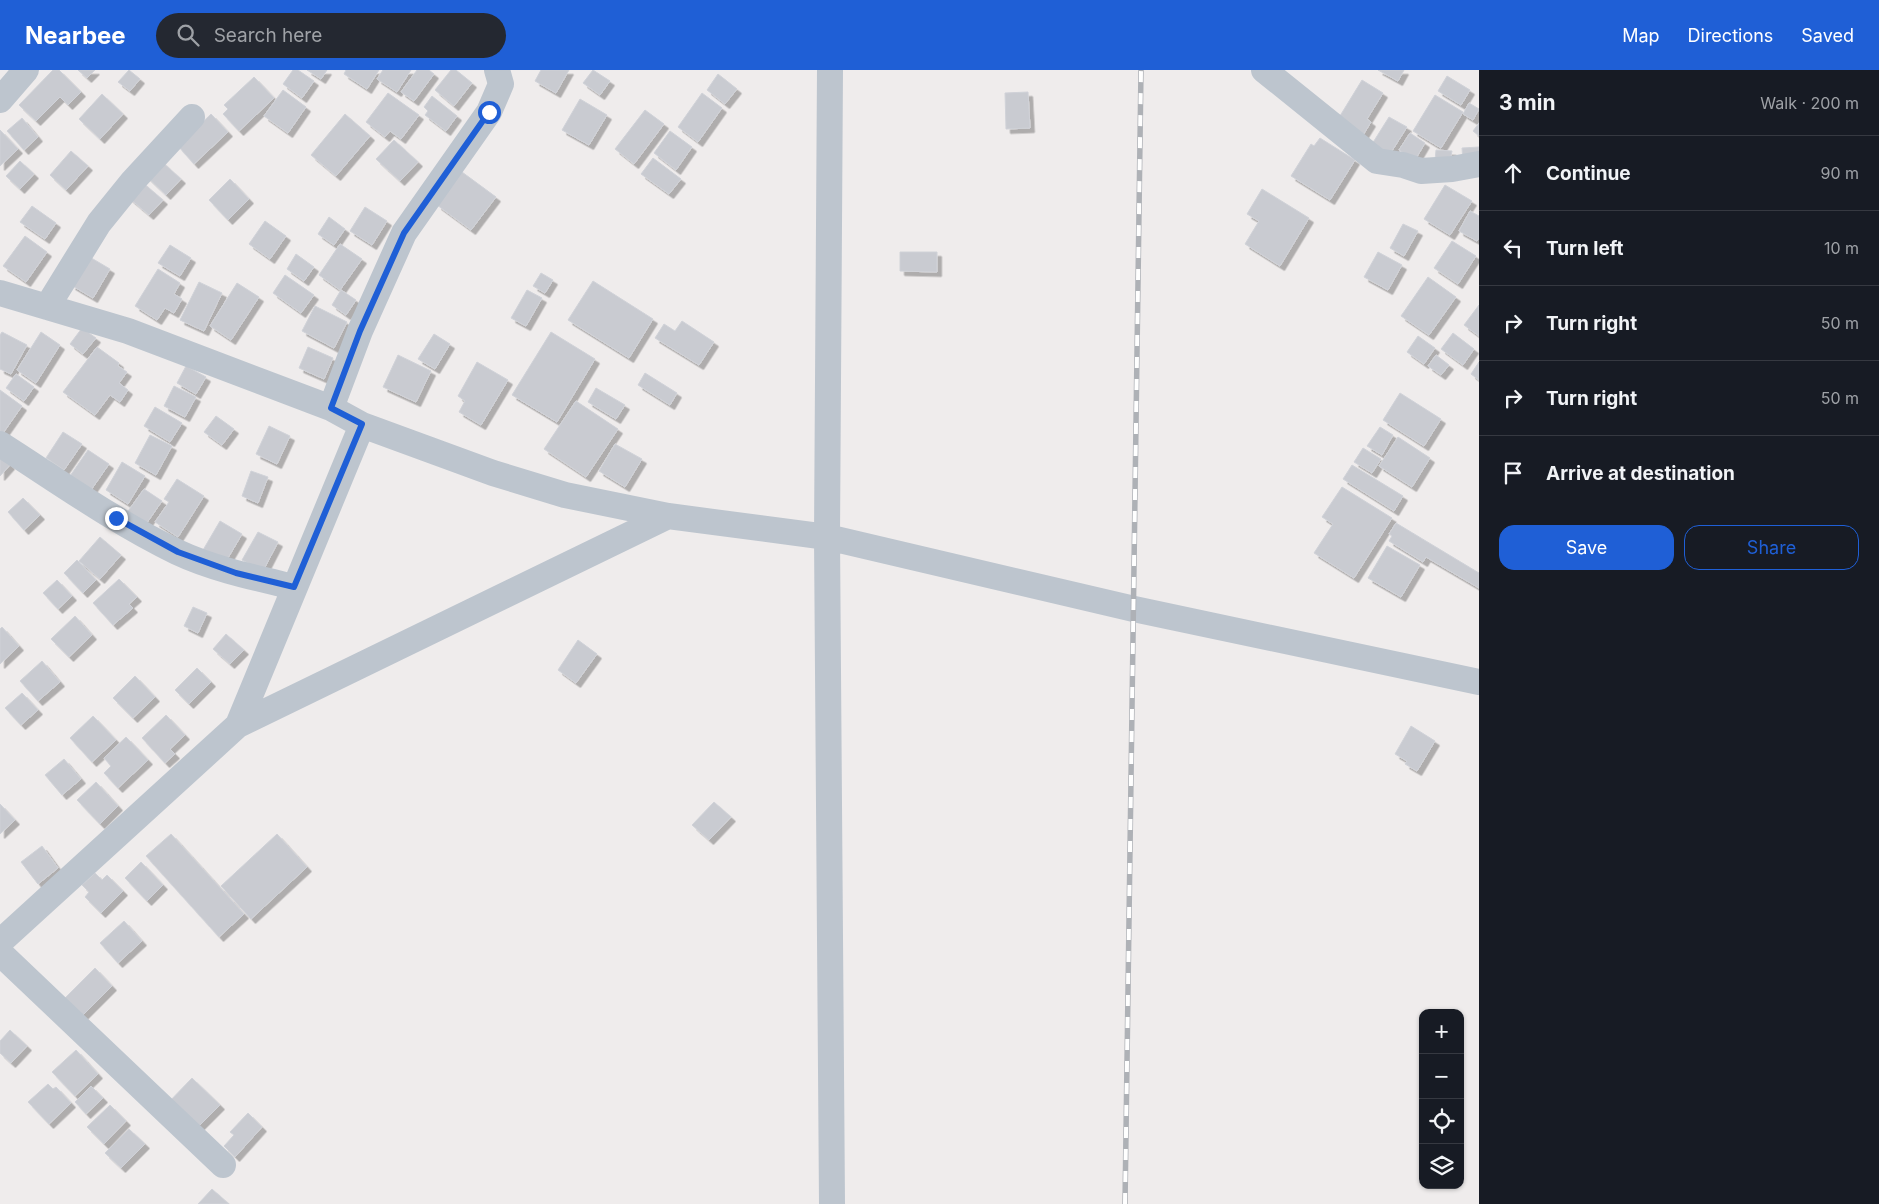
<!DOCTYPE html>
<html lang="en">
<head>
<meta charset="utf-8">
<style>
	:root { --surface:#171b24; --page:#242831; --text:#f1f3f6; --muted:#9ea1a6; --line:#363941; --accent:#1f5fd6 }
	body { margin:0; font-family:Inter,sans-serif; background:var(--page); color:var(--text) }
	.controls { position:absolute; right:15px; bottom:15px; display:grid; overflow:hidden; border-radius:10px; box-shadow:0 1px 4px #0004 }
	.controls button { width:45px; height:45px; display:grid; place-items:center; padding:0; border:0; border-bottom:1px solid var(--line); background:var(--surface); color:var(--text); font:25px sans-serif }
	.stop { position:absolute; width:15px; height:15px; margin:-11px; border:4px solid #1f5fd6; border-radius:50%; background:#fff }
	.stop.end { background:#1f5fd6; border-color:#fff; box-shadow:0 1px 5px #0008 }
	.list { margin:0; padding:0; list-style:none }
	h2 { display:flex; justify-content:space-between; align-items:center; height:65px; margin:0; padding:0 20px; font-size:21px }
	h2 small { font-size:16px; font-weight:400; color:var(--muted) }
	.list li { display:grid; grid-template-columns:32px 1fr auto; gap:15px; align-items:center; box-sizing:border-box; height:75px; padding:0 20px; border-top:1px solid var(--line) }
	.list b { display:block; font-size:19px; white-space:nowrap }
	.list em { font-size:16px; font-style:normal; color:var(--muted) }
	.actions { display:flex; gap:10px; padding:15px 20px }
	.actions a { flex:1; padding:11px 0; border:1px solid var(--accent); border-radius:15px; text-align:center; font-size:18px; color:var(--accent) }
	.actions .main { background:var(--accent); color:#fff }
	.icon { flex:none; width:28px; height:28px; fill:none; stroke:currentColor; stroke-width:2; stroke-linecap:round; stroke-linejoin:round }
	.map { position:relative; flex:none; width:1479px; height:1134px; overflow:hidden }
	header { display:flex; align-items:center; gap:30px; box-sizing:border-box; height:70px; padding:0 25px; background:var(--accent); color:#fff }
	header strong { font-size:24px }
	nav { display:flex; gap:28px; margin-inline-start:auto; font-size:18px }
	.search { width:350px; height:45px; background:var(--page); display:flex; align-items:center; gap:12px; box-sizing:border-box; padding:0 18px; border-radius:28px; color:var(--muted); font-size:19px }
	main { display:flex }
	aside { flex:1; background:var(--surface) }
	.map>svg:first-child { display:block }
	.building { fill:#c9cbd1; stroke:#d0d2d8; filter:url(#shadow) }
	.lines { fill:none; stroke-linecap:round; stroke-linejoin:round }
	.street { stroke:#bdc5ce; stroke-width:26 }
	.rail-casing { stroke:#aeb1b6; stroke-width:5.5 }
	.rail { stroke:#fff; stroke-width:4; stroke-dasharray:11; stroke-linecap:butt }
	.route { stroke:#1f5fd6; stroke-width:6 }
</style>
</head>
<body>
<header>
<strong>Nearbee</strong>
<div class="search"><svg class="icon" aria-label="search" viewBox="0 0 24 24"><circle cx="10" cy="10" r="6"/><path d="M15 15l6 6"/></svg>Search here</div>
<nav><a>Map</a><a>Directions</a><a>Saved</a></nav>
</header>
<main>
<div class="map">
<svg width="1479" height="1134" viewBox="0 0 1479 1134">
	<defs>
		<filter id="shadow"><feDropShadow dx="4.5" dy="4.5" stdDeviation="0" flood-color="#0004"/></filter>
	</defs>
	<rect width="100%" height="100%" fill="#efecec"/>
	<!-- building -->
	<path class="building" d="M53,0h6l22,22 -13,13 -8,-8 -24,24 -17,-16z
		M78,0h17l-8,8z
		M129,0l11,9 -10,12 -12,-9z
		M293,0h5l16,11 -12,17 -19,-14z
		M307,0h20l-6,9z
		M346,0h33l-12,19 -23,-15z
		M383,0h28l-14,22 -20,-13z
		M417,0h12l5,4 -20,27 -13,-9z
		M451,0h5l16,13 -18,23 -19,-16z
		M541,0h28l-13,23 -21,-12z
		M593,0l17,11 -10,14 -17,-12z
		M1378,0h26l-6,11z
		M718,4l19,15 -12,15 -18,-14z
		M1447,6l23,14 -9,15 -23,-14z
		M254,7l20,21 -35,33 -16,-17 5,-5 -4,-4z
		M1362,10l21,13 -16,26 4,3 -11,18 -25,-16z
		M283,20l23,17 -18,26 -24,-17z
		M1028,22l2,36 -24,1 -1,-36z
		M388,23l31,22 -18,24 -11,-8 -5,6 -19,-15z
		M702,23l20,15 -24,34 -20,-15z
		M102,24l21,20 -23,25 -21,-20z
		M1435,25l28,17 -22,36 -28,-17z
		M432,26l25,20 -11,15 -21,-16 3,-4 -4,-4z
		M580,29l27,16 -18,30 -27,-15z
		M1469,33l10,6 -6,11 -10,-6z
		M645,40l19,14 -30,40 -19,-15z
		M211,44l17,18 -34,32 -16,-18z
		M345,44l25,22 -34,40 -25,-21z
		M1389,47l18,10 -17,27 -18,-10z
		M22,48l16,19 -14,13 -17,-19z
		M1479,53v13l-6,-5z
		M0,60l18,19 -18,17z
		M670,61l22,16 -16,23 -22,-17z
		M1410,63l15,10 -10,17 -16,-10z
		M1320,68l35,22 -25,40 -39,-24 20,-32 3,2z
		M394,70l24,22 -18,19 -24,-22z
		M1479,77v13l-16,2 -1,-14z
		M1436,80l16,1 -2,10 -15,-1z
		M71,81l17,15 -22,24 -16,-15z
		M653,88l28,21 -12,15 -28,-20z
		M160,90l21,19 -15,16 -20,-19z
		M20,91l14,13 -14,15 -14,-13z
		M462,102l34,25 -25,33 -34,-25z
		M230,109l19,20 -21,21 -19,-20z
		M142,112l21,18 -14,15 -21,-18z
		M1445,115l27,16 -22,34 -26,-16z
		M1262,119l47,29 -29,48 -35,-22 14,-23 -12,-7z
		M32,136l24,17 -11,16 -25,-17z
		M365,137l22,14 -15,24 -22,-14z
		M1470,141l9,5v22l-2,3 -18,-10z
		M329,147l16,12 -11,16 -16,-11z
		M265,151l21,15 -16,23 -21,-15z
		M1403,154l15,7 -14,25 -14,-8z
		M25,166l22,16 -21,30 -23,-16z
		M1452,171l24,15 -18,28 -24,-16z
		M340,174l22,15 -22,31 -21,-15z
		M170,175l21,13 -11,18 -22,-13z
		M900,182h37v20l-37,-1z
		M1378,182l24,13 -14,25 -24,-13z
		M296,184l18,13 -10,14 -17,-12z
		M88,186l22,13 -17,29 -22,-13z
		M158,199l22,14 -6,11 8,5 -8,14 -9,-5 -8,12 -22,-14z
		M541,203l12,7 -8,13 -12,-7z
		M285,205l29,20 -13,18 -28,-20z
		M1428,207l28,20 -27,38 -28,-19z
		M593,211l60,38 -24,39 -61,-38z
		M199,212l23,11 -18,38 -24,-11z
		M237,213l22,14 -28,43 -21,-14z
		M341,220l15,10 -10,15 -14,-10z
		M527,220l15,8 -16,28 -15,-8z
		M1479,235v31l-15,-11z
		M315,236l32,16 -13,26 -32,-17z
		M682,251l32,21 -15,23 -44,-27 9,-14 11,7z
		M82,258l14,10 -13,16 -13,-10z
		M2,262l25,13 -16,29 -11,-5v-34z
		M41,262l19,13 -24,38 -19,-13z
		M551,262l44,27 -38,63 -45,-27z
		M1453,263l21,16 -11,16 -22,-16z
		M434,264l16,10 -15,25 -17,-10z
		M1418,266l17,12 -11,16 -17,-12z
		M97,277l22,16 -1,3 9,6 -8,11 9,7 -8,12 -10,-7 -15,20 -32,-23z
		M308,277l25,11 -9,21 -25,-11z
		M398,285l33,16 -15,31 -33,-15z
		M1436,285l13,10 -8,10 -13,-9z
		M477,292l31,18 -27,45 -22,-13 6,-11 -7,-5z
		M1479,292v18l-8,-6z
		M186,296l20,11 -10,17 -19,-11z
		M645,303l32,20 -7,12 -32,-20z
		M16,304l18,13 -10,14 -18,-13z
		M174,316l22,11 -11,20 -21,-11z
		M596,318l29,17 -9,14 -28,-17z
		M0,320l22,16 -21,30h-1z
		M1400,323l41,26 -17,27 -41,-26z
		M576,331l42,28 -32,48 -42,-28z
		M155,337l27,16 -12,19 -26,-16z
		M216,346l18,13 -12,16 -18,-13z
		M269,356l21,10 -13,28 -21,-10z
		M1380,357l13,8 -11,20 -15,-9z
		M63,362l19,12 -18,26 -18,-12z
		M150,365l22,11 -16,29 -21,-12z
		M1398,367l32,21 -18,29 -33,-21z
		M615,374l27,15 -17,28 -26,-16z
		M1363,378l18,11 -9,14 -18,-11z
		M88,380l21,14 -18,26 -21,-14z
		M0,385l10,10 -10,11z
		M122,392l23,14 -17,28 -22,-14z
		M1352,395l51,31 -9,15 -51,-32z
		M251,401l17,6 -10,26 -16,-7z
		M177,409l27,17 -26,41 -23,-15 14,-20 -5,-3z
		M1342,417l50,31 -38,60 -40,-25 19,-29 -11,-7z
		M144,419l18,12 -18,26 -18,-13z
		M23,428l17,17 -16,15 -16,-18z
		M220,451l22,13 -17,29 -22,-13z
		M1396,453l83,50v15l-53,-31 -3,5 -34,-21 3,-5 -3,-2z
		M258,462l20,10 -15,29 -21,-11z
		M100,467l21,18 -21,24 -21,-18z
		M1387,476l33,19 -19,32 -33,-19z
		M77,490l19,20 -13,13 -19,-20z
		M119,509l18,18 -8,7 4,4 -20,17 -20,-22z
		M57,510l15,16 -14,13 -15,-16z
		M193,537l14,6 -9,20 -14,-7z
		M75,546l17,19 -23,22 -18,-18z
		M2,557l17,19 -19,18v-35z
		M226,564l18,16 -14,14 -17,-15z
		M578,570l19,14 -21,29 -18,-13z
		M42,591l18,21 -22,19 -18,-20z
		M197,598l14,14 -22,22 -14,-14z
		M135,606l20,21 -22,21 -20,-20z
		M22,623l16,17 -17,15 -16,-17z
		M166,645l19,20 -15,14 5,5 -10,9 -23,-25z
		M93,646l23,24 -24,22 -22,-24z
		M1411,656l24,15 -18,30 -12,-7 2,-3 -12,-7z
		M126,667l22,23 -30,28 -14,-15 7,-7 -7,-8z
		M64,689l17,20 -19,16 -17,-20z
		M96,712l22,24 -18,18 -23,-24z
		M714,732l17,15 -22,23 -17,-15z
		M0,734l15,16 -15,14z
		M171,764l73,80 -25,23 -73,-81z
		M277,764l30,33 -56,52 -30,-33z
		M42,776l16,22 -20,16 -17,-22z
		M141,792l22,23 -16,16 -22,-23z
		M95,803l7,7 5,-5 16,16 -22,22 -16,-16 4,-5 -7,-7z
		M124,851l18,20 -24,22 -18,-20z
		M95,898l17,18 -30,30 -17,-18z
		M10,960l17,16 -16,17 -11,-10v-12z
		M76,980l22,24 -23,22 -23,-24z
		M192,1008l28,27 -28,28 -27,-27z
		M48,1014l5,5 3,-2 15,16 -22,21 -21,-22z
		M91,1016l12,12 -17,16 -11,-12z
		M110,1035l16,16 -22,23 -17,-17z
		M248,1043l14,14 -27,30 -11,-11 10,-11 -4,-3z
		M129,1059l16,15 -24,24 -16,-15z
		M212,1119l17,15h-31z"/>
	<g class="lines">
		<!-- street -->
		<path class="street" d="M830,0l-3,467 307,72 345,73
			M1264,0l113,91 26,4 18,6 31,-2 27,-5
			M0,30l26,-30
			M0,223l128,38 203,77 31,17 131,48 72,22 103,21 159,21 5,667
			M47,237l52,-84 34,-42 59,-64
			M331,338l29,-77 44,-98 85,-121 12,-28 -4,-14
			M0,374c58,37 115,78 177,108 36,17 79,26 117,35
			M238,655l430,-209
			M0,872l238,-217 124,-300
			M0,883l223,212"/>
		<!-- rail casing -->
		<g class="rail-casing">
			<path id="rail" d="M1125,1134l16,-1134"/>
		</g>
		<!-- rail -->
		<use href="#rail" class="rail"/>
	</g>
	<g class="lines">
		<!-- route -->
		<path class="route" d="M116,448l62,34 58,21 58,14 68,-163 -31,-16 29,-77 44,-98 85,-121"/>
	</g>
</svg>
<div class="controls">
<button>+</button>
<button>−</button>
<button><svg class="icon" aria-label="locate" viewBox="0 0 24 24"><circle cx="12" cy="12" r="6"/><path d="M12 2v4M12 18v4M2 12h4M18 12h4"/></svg></button>
<button><svg class="icon" aria-label="layers" viewBox="0 0 24 24"><path d="M12 4l9 5-9 5-9-5zM3 14l9 5 9-5"/></svg></button>
</div>
<div class="stop" style="left:489px;top:42px"></div>
<div class="stop end" style="left:116px;top:448px"></div>
</div>
<aside>
<h2>3 min<small>Walk · 200 m</small></h2>
<ul class="list">
<li><svg class="icon" aria-label="ahead" viewBox="0 0 24 24"><path d="M12 20V5M6 11l6-6 6 6"/></svg><div><b>Continue</b></div><em>90 m</em></li>
<li><svg class="icon" aria-label="left" viewBox="0 0 24 24"><path d="M17 20v-9H6M10 6l-5 5 5 5"/></svg><div><b>Turn left</b></div><em>10 m</em></li>
<li><svg class="icon" aria-label="right" viewBox="0 0 24 24"><path d="M7 20v-9h11M14 6l5 5-5 5"/></svg><div><b>Turn right</b></div><em>50 m</em></li>
<li><svg class="icon" aria-label="right" viewBox="0 0 24 24"><path d="M7 20v-9h11M14 6l5 5-5 5"/></svg><div><b>Turn right</b></div><em>50 m</em></li>
<li><svg class="icon" aria-label="arrive" viewBox="0 0 24 24"><path d="M6 21V4h12l-3 4 3 4H6"/></svg><div><b>Arrive at destination</b></div></li>
</ul>
<div class="actions"><a class="main">Save</a><a>Share</a></div>
</aside>
</main>
</body>
</html>
